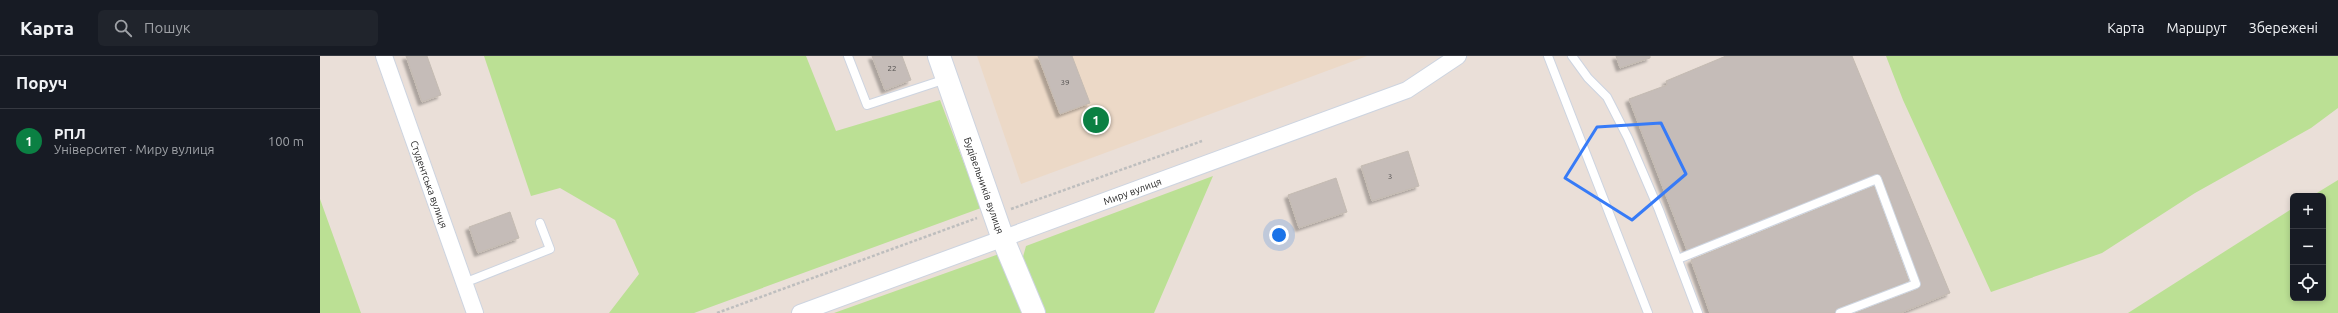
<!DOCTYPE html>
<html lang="uk">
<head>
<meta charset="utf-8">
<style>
	:root { --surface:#171b24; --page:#20242c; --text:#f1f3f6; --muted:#9ea1a6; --line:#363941; --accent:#0b8043 }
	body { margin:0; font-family:Ubuntu,sans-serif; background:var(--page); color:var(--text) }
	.controls { position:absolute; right:12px; bottom:12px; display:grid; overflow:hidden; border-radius:6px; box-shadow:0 2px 6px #0003 }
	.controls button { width:36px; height:36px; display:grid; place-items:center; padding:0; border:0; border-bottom:1px solid var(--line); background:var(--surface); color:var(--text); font:20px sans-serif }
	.you { position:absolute; left:959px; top:179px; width:14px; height:14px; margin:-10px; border:3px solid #fff; border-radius:50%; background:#1a73e8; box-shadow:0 0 0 6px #1a73e833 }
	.badge { display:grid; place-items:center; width:26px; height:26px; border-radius:50%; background:var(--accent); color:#fff; font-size:13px; font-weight:700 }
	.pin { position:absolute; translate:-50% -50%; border:2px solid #fff; box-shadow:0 1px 4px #0006 }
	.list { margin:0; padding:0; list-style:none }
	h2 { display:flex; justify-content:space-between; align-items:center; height:52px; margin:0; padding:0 16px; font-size:17px }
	h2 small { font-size:13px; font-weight:400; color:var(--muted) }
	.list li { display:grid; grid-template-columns:26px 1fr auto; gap:12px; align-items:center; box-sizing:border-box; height:64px; padding:0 16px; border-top:1px solid var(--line) }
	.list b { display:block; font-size:15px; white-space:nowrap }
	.list p { margin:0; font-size:13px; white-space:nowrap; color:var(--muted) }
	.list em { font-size:13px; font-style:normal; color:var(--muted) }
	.icon { flex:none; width:22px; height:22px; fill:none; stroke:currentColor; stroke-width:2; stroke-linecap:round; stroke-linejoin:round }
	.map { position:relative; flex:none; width:2018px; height:257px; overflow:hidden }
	header { display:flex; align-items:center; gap:24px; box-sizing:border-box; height:56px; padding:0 20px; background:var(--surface); border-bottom:1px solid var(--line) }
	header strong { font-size:19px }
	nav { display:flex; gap:22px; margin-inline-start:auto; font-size:14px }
	.search { width:280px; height:36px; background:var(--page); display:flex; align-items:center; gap:10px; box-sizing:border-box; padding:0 14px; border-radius:6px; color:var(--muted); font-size:15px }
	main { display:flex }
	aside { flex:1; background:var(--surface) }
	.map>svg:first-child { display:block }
	.education { fill:#ecd9c7 }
	.green { fill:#bbe094 }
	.building { fill:#c5bcb8; stroke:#c4bbb2; filter:url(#shadow) }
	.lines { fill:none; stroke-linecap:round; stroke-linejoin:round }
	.lane-casing { stroke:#cdd4e0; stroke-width:10 }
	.street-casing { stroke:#cdd4e0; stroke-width:18 }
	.secondary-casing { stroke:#cdd4e0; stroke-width:24 }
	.path { stroke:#bebebe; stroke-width:2.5; stroke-dasharray:3 2; stroke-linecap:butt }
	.lane { stroke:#fff; stroke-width:8 }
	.street { stroke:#fff; stroke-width:16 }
	.secondary { stroke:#fff; stroke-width:22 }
	.marked { fill:none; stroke:#377bf7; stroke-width:3; stroke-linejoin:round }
	.labels { text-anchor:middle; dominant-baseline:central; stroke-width:4; stroke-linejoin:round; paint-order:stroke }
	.number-label { font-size:8px; fill:#4e4c4b }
	.street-label { font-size:10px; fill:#272727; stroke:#fff }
</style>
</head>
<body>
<header>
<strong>Карта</strong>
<div class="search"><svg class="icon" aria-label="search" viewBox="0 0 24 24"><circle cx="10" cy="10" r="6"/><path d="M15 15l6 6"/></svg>Пошук</div>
<nav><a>Карта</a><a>Маршрут</a><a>Збережені</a></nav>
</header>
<main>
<aside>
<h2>Поруч<small></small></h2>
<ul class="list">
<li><span class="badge">1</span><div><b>РПЛ</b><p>Університет · Миру вулиця</p></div><em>100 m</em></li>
</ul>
</aside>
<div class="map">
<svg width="2018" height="257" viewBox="0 0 2018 257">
	<defs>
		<filter id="shadow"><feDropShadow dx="-3.5" dy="3.5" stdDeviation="1" flood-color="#0004"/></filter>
	</defs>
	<rect width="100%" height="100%" fill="#eadfd8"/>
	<!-- education -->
	<path class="education" d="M657,0h390l-346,128z"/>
	<!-- green -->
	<path class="green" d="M164,0h322l30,75 104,-31 41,108 -287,105h-85l30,-39 -24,-54 -55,-32 -29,8z
		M1566,0h452v52l-27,20 -116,65 -93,60 -111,39 -88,-192z
		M893,120l-59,137h-112l-21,-49 5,-18z
		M2018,124v133h-210l165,-105v90h30v-102h-11z
		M0,143l41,114h-41z
		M679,198l24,59h-189z"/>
	<!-- building -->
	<path class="building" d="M86,0h21l14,39 -19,7z
		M552,0h30l9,24 -26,10z
		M718,0h34l18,47 -30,11z
		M1296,0h34v2l-30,10z
		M1406,0h126l98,237 -50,20h-45l63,-24 3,-4 -39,-108 -4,-3 -191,76 -58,-151 38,-14 -1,-4z
		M1088,95l11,35 -47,15 -11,-35z
		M1016,122l11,34 -48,16 -11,-33z
		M1554,130l35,95 -71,27 -3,5h-125l-19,-53z
		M190,156l9,26 -41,15 -9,-26z"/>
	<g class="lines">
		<!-- lane casing -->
		<g class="lane-casing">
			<path id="lane" d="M528,0l19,49 79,-26
				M1228,0l100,257
				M1252,0l16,22 19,19 21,41 31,72 39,103
				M1358,203l199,-80 39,105 -76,29
				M144,227l86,-34 -10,-26"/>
		</g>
		<!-- street casing -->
		<g class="street-casing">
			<g id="street">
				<path id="s1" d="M64,0l91,257"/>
				<path id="s2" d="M480,257l607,-223 51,-34"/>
			</g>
		</g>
		<!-- secondary casing -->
		<g class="secondary-casing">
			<g id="secondary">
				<path id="s3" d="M619,0l64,183 31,74"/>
			</g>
		</g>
		<!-- path -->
		<path class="path" d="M691,153l191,-68
			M397,257l260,-95"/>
		<!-- lane -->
		<use href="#lane" class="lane"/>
		<!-- street -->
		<use href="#street" class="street"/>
		<!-- secondary -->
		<use href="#secondary" class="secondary"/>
	</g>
	<!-- marked area -->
	<path class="marked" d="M1341,67l25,51 -54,46 -67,-42 32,-51z"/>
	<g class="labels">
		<!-- number labels -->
		<g class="number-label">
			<text x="572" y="12">22</text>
			<text x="745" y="26">39</text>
			<text x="1070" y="120">3</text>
		</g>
		<!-- street labels -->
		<g class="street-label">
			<text stroke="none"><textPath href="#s1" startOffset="136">Студентська вулиця</textPath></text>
			<text stroke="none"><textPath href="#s3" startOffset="137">Будівельників вулиця</textPath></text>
			<text stroke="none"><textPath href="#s2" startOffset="354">Миру вулиця</textPath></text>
		</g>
	</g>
</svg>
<div class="controls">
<button>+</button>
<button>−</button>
<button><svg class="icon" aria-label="locate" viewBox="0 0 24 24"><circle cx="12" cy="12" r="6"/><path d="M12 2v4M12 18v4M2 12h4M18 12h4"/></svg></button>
</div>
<div class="you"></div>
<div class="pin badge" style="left:776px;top:64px">1</div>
</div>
</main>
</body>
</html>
